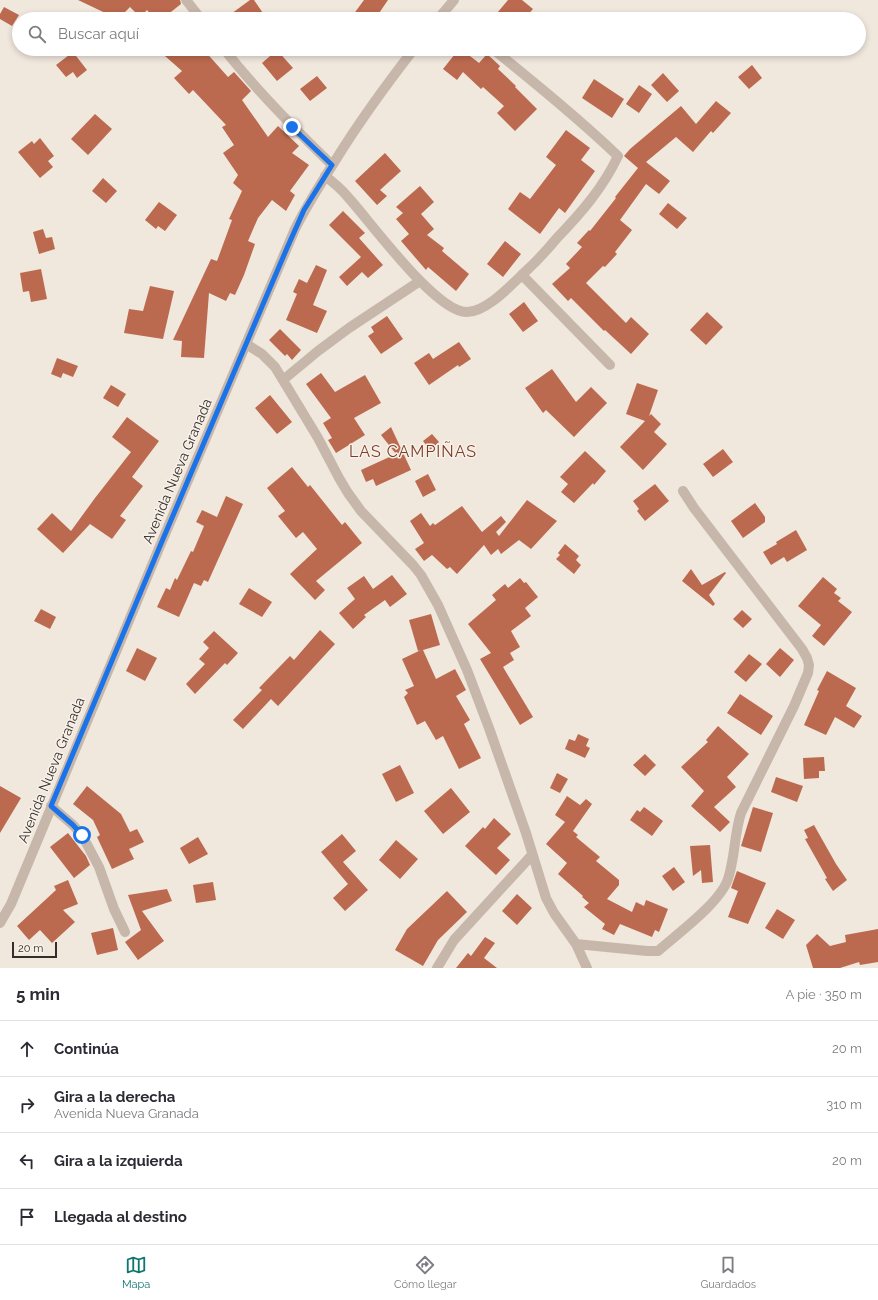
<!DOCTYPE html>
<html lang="es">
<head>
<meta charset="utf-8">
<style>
	:root { --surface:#fff; --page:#f2f2f3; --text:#2b2b33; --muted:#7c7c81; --line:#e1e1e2; --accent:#0f766e }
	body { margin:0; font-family:Raleway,sans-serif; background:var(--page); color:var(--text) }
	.scale { position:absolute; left:12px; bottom:10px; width:45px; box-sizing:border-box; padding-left:4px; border:2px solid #352d29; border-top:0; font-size:11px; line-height:14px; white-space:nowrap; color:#352d29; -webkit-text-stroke:3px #f8f1e9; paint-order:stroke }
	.stop { position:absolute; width:12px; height:12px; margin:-9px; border:3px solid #1a73e8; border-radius:50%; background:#fff }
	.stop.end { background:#1a73e8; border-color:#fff; box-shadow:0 1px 4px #0008 }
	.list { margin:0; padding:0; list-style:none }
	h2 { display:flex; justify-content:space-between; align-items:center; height:52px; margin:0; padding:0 16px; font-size:17px }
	h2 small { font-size:13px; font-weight:400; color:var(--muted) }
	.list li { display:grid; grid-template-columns:26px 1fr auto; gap:12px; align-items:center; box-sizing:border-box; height:56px; padding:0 16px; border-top:1px solid var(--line) }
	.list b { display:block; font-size:15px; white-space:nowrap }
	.list p { margin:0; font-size:13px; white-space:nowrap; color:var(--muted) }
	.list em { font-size:13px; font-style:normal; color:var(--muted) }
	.icon { flex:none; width:22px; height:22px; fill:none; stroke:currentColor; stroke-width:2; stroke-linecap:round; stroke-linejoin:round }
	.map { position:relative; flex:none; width:878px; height:968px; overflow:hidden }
	.search { position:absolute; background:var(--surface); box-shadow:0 2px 6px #0003; left:12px; right:12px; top:12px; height:44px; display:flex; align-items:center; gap:10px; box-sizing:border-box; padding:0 14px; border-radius:22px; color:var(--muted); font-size:15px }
	.sheet { height:276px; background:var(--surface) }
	nav { display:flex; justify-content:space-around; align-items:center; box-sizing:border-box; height:56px; border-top:1px solid var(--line); background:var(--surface); font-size:11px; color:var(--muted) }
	nav a { display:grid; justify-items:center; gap:2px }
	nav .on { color:var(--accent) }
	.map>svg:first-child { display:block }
	.building { fill:#bc6a4f }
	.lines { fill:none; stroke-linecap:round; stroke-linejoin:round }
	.minor { stroke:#c7b7aa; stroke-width:10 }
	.tertiary { stroke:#c7b7aa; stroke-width:10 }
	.route { stroke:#1a73e8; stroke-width:5 }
	.labels { text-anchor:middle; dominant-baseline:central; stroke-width:3; stroke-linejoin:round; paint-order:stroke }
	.street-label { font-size:14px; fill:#352d29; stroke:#f8f1e9 }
	.quarter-label { font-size:16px; letter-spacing:1px; fill:#7e3d28; stroke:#f8f1e9 }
</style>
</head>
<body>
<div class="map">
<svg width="878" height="968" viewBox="0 0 878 968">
	<rect width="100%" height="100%" fill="#f0e7dd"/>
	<!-- building -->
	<path class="building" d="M78,0h102l1,4 -19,15h-8l-7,-9 -7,7 -10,-10 -12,12z
		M250,0h4l13,19h-43z
		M364,0h24l-13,19h-25z
		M508,0h14l11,9 -9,10h-32z
		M4,7l15,8 -7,11 -12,-7v-5z
		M157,49h46l25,28 6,-5 17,19 -9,9 26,37 10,-11 21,20 -7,7 17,12 -19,26 5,4 -9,16 -14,-11 -14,18 -10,23 7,3 -11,31 -9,20 -5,-2 -4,8 -17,-8 -5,65 -23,-1 1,-16 -9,-1 38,-81 6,2 15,-41 -3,-1 13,-28 -9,-8 5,-8 -15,-22 11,-8 -12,-18 4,-2 -33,-35 -4,4 -15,-16 8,-7z
		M459,49h2l18,14 8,-9 13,12 -2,3 18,17 -1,1 22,22 -22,22 -18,-18 7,-7 -21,-19 -2,2 -18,-17 -6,8 -14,-11z
		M277,50l16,18 -16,13 -15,-18z
		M73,52l14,18 -10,8 -4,-6 -7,5 -10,-12z
		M752,65l10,13 -13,11 -11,-12z
		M663,73l16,18 -12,11 -16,-17z
		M317,76l10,12 -17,13 -10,-12z
		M594,79l30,20 -12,19 -30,-20z
		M639,85l13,9 -13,19 -13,-9z
		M716,101l15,12 -18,20 -2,-2 -18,21 -17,-15 -30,25 24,19 -11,13 -13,-10 -26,36 12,10 -17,22 2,2 -12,13 -2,-1 -17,17 40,40 5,-6 18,17 -18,20 -26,-24 -1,1 -33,-33 -3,3 -16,-17 18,-16 -4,-4 16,-17 -5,-4 12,-13 1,1 26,-33 -1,-1 23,-29 -14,-12 6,-7 51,-43 15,18z
		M95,114l17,15 -24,26 -17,-16z
		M566,130l24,18 -9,12 14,11 -30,42 -6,-5 -19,26 -32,-25 12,-17 10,7 26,-34 -10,-8z
		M40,138l14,18 -6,5 5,6 -13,11 -22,-26 14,-11 2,3z
		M385,153l16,18 -21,19 7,6 -10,9 -22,-24z
		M103,178l14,13 -11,12 -14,-12z
		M420,186l14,16 -13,12 13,15 -7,6 17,13 -2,3 27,23 -13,17 -28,-24 -2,3 -25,-29 8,-7 -13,-15 7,-6 -7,-6z
		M159,202l18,13 -12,16 -7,-5 -2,3 -11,-9z
		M668,203l19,15 -10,11 -18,-15z
		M343,211l22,22 -6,5 24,27 -15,13 -6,-6 -15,14 -8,-9 22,-20 -32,-32z
		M43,229l3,9 6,-1 3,12 -16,5 -6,-22z
		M505,241l16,13 -18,23 -16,-13z
		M316,265l11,5 -14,35 14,6 -10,22 -31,-13 11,-26 -4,-2 6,-13 8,4z
		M41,269l6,30 -16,3 -2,-11 -6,1 -3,-19z
		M150,286l24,5 -11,48 -39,-6 5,-24 14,2z
		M524,302l14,19 -15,11 -14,-18z
		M707,312l16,15 -17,18 -16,-15z
		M387,316l16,23 -22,15 -13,-18 6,-4 -3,-5z
		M280,329l21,21 -9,10 -5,-6 -2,2 -16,-16z
		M459,342l12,17 -12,8 -1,-2 -29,20 -15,-22 15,-10 4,6z
		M57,358l21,8 -5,11 -10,-4 -2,5 -10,-4z
		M552,369l24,33 15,-15 16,16 -33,34 -28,-27 -3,3 -18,-25z
		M321,373l14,19 30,-17 16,28 -27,15 11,17 -29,18 -8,-13 4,-2 -9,-15 8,-5 -25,-34z
		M637,383l21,7 -9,26 2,-2 10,10 -7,8 13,12 -24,26 -23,-23 25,-26 -19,-7z
		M111,385l15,9 -8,13 -15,-9z
		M270,395l22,27 -15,12 -22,-26z
		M127,417l32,24 -27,36 11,9 -23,30 6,4 -14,19 -22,-15 -27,29 -26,-24 15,-16 19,18 24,-33 36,-46 -19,-15z
		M391,427l20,43 -35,16 -3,-7 -7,3 -5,-12 35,-16 -15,-19z
		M432,434l7,8 -9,8 -7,-9z
		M723,449l10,13 -20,15 -10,-13z
		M585,451l21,20 -12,14 -1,-2 -19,20 -13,-11 7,-8 -8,-7z
		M292,467l16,20 2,-2 32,40 3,-3 17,21 -46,38 9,9 -10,10 -25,-26 27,-25 -14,-17 -7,6 -18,-22 7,-5 -18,-23z
		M428,474l8,16 -13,7 -8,-16z
		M655,484l14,17 -24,20 -8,-10 2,-2 -6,-8z
		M226,496l17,8 -35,78 -4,-2 -3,6 -7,-3 -15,34 -22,-10 9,-19 4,2 5,-12 2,2 14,-29 2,1 11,-26 -8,-4 6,-12 15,7z
		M527,500l30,21 -26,28 -12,-9 -18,14 -3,-5 -7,6 -7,-10 -27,29 -7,-7 -3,2 -15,-14 -8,6 -9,-12 9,-6 -14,-22 11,-8 9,13 3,-3 2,2 27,-19 20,26 19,-16 5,6 -10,10 3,4z
		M755,503l10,14v5l-22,16 -12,-17z
		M796,530l11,20 -20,12 -3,-5 -13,8 -8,-13 14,-8 -1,-2z
		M565,544l14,12 -3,4 5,5 -7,9 -18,-15 4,-4 -2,-2z
		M691,569l11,16 23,-13 1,1 -17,22 6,9 -2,2 -31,-25z
		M392,575l15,19 -17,13 -5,-7 -21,15 2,2 -13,12 -14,-16 16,-14 -8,-11 17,-12 9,13z
		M823,577l14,12 -3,4 7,5 -3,3 14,11 -28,34 -12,-10 9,-11 -23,-19z
		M520,578l4,5 2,-1 12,15 -13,11 6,8 -20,15 9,16 -10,6 4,7 -11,7 30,50 -13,8 -40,-66 11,-6 -23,-29 28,-24 -4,-5 13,-11 3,4z
		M249,588l23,14 -10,15 -23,-13z
		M41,609l15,8 -6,12 -16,-8z
		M742,610l10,9 -9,9 -10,-9z
		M431,614l9,31 -17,5 13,29 19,-10 11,21 -10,6 14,24 -6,4 17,34 -22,11 -16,-33 -7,4 -11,-19 -8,4 -13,-28 4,-4 -3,-3 9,-4 -12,-27 19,-9 -3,1 -9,-31z
		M320,630l15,14 -57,62 -7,-7 -28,30 -10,-9 29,-30 -3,-2 31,-32 4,4z
		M214,631l24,22 -11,12 -2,-2 -30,31 -9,-10 19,-20 -6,-5 10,-11 -6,-6z
		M137,648l20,10 -12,23 -19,-10z
		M780,648l14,12 -14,17 -14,-13z
		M749,654l13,10 -16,18 -12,-10z
		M827,671l29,17 -10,18 16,10 -8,12 -19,-11 -9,18 -22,-10 15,-34 -2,-1z
		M740,694l33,22 -12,19 -34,-22z
		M718,726l31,28 -22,23 9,10 -22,20 16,15 -10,10 -29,-26 13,-15 -23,-24 27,-25 -2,-2z
		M578,734l11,5 -3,7 4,2 -5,10 -20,-9 4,-10 6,2z
		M645,754l11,11 -11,11 -12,-11z
		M824,757l1,14h-6v7l-15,1 -1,-21z
		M400,765l14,28 -18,9 -14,-28z
		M557,773l11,6 -8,14 -10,-5z
		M776,777l27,9 -6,16 -26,-10z
		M0,786l21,12 -21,35z
		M87,786l34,28 9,18 7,-3 7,13 -15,7 5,10 -22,10 -15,-32 3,-2 -7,-15 -20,-16z
		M451,788l19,24 -27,22 -19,-23z
		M567,796l13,9 6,-6 6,5 -19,27 5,4 -2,2 24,20 -4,4 23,19v5l-12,14 25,13 4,-10 8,4 2,-6 22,9 -9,23 -4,-2 -3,7 -32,-13 -6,11 -12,-6 3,-5 -21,-17 5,-4 -7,-6 1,-1 -25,-22 9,-11 -21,-19 19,-22 -10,-7z
		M644,807l19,14 -11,15 -22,-16 7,-10 3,2z
		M753,807l20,6 -12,39 -20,-6z
		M494,818l17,16 -14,14 13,12 -14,15 -31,-29 18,-19 2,2z
		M814,825l22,39 11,16 -14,11 -8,-12 2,-1 -22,-39 3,-1 -4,-8z
		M68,833l18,23 4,9 -16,13 -24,-31z
		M342,834l14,17 -13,11 25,28 -23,21 -12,-13 15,-14 -27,-32z
		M198,837l10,17 -19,10 -9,-16z
		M396,840l22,19 -18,20 -21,-19z
		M710,845l3,37 -11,1 -1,-13 -8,6 -3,-30z
		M674,867l11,15 -12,9 -11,-15z
		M737,871l29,12 -18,41 -20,-7 10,-26 -7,-3z
		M68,880l10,24 -15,6 12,12 -23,21 -12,-13 -11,10 -12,-14 39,-36 -2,-4z
		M213,882l3,18 -20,3 -3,-18z
		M167,889l5,12 -30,10 22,30 -26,19 -13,-18 16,-12 -13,-35z
		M447,891l20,21 -29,28 -15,26 -28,-16 12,-21z
		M517,894l15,14 -15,17 -15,-14z
		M777,909l18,11 -12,19 -18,-11z
		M113,928l5,22 -21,5 -6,-22z
		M878,929v33l-18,3 -1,-3 -19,6h-27l-7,-23 11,-11 13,12 16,-4 -1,-7z
		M485,937l10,6 -11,15 13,10h-41l12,-15 3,3z"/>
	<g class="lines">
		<!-- minor -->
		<path class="minor" d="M186,0l15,19
			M224,49c33,42 70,79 108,116
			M325,176c8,6 16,13 22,20 23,25 89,117 120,116 20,0 45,-28 59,-41 11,-10 21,-21 31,-33 24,-25 46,-50 61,-82 -40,-38 -82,-72 -125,-107
			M522,275l88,90
			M246,344l16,10 13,13 43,71 21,40 9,15 13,18 52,54 8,10 17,30 29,65 22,58 37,105 20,65 8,15 22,31 11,24
			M283,380l35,-29 31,-23 71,-47
			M51,806l22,19 9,10 17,32 15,42 11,23
			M576,944l71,7h11c19,-17 62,-48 70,-72 7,-21 6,-44 13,-66l53,-107 14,-33 1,-8 -2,-7 -5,-9 -108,-141 -11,-17
			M437,968l17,-28 78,-85"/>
		<!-- tertiary -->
		<path class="tertiary" d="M438,19l16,-19
			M0,923l11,-19 149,-358 135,-317c12,-24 26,-46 40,-68 24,-39 51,-76 79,-112"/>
	</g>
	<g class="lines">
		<!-- route -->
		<path class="route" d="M82,835l-9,-10 -22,-19 109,-260 127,-298 17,-38 28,-45 -40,-38"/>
	</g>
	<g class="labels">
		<!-- street labels -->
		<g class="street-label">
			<text transform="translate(177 471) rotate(-67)">Avenida Nueva Granada</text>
			<text transform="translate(51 770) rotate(-68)">Avenida Nueva Granada</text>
		</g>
		<!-- quarter labels -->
		<g class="quarter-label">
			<text x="413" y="451">LAS CAMPIÑAS</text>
		</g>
	</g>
</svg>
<div class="scale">20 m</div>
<div class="stop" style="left:82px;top:835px"></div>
<div class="stop end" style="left:292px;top:127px"></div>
<div class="search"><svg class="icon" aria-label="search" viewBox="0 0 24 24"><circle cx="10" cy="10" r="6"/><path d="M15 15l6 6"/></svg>Buscar aquí</div>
</div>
<section class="sheet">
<h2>5 min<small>A pie · 350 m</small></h2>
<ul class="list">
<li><svg class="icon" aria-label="ahead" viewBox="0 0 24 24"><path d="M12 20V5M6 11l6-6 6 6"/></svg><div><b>Continúa</b></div><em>20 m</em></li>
<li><svg class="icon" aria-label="right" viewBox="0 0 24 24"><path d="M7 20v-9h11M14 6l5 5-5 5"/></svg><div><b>Gira a la derecha</b><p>Avenida Nueva Granada</p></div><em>310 m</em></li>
<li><svg class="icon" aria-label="left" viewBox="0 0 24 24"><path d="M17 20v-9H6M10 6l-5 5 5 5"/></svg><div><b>Gira a la izquierda</b></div><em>20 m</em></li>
<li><svg class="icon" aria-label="arrive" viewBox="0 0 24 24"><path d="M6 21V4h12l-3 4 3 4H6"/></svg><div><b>Llegada al destino</b></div></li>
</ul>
</section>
<nav>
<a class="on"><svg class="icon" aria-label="map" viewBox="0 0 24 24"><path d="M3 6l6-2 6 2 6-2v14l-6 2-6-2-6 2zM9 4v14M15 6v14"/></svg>Mapa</a>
<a><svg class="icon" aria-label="directions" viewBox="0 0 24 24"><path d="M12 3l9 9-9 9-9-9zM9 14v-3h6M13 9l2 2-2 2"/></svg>Cómo llegar</a>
<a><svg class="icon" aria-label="saved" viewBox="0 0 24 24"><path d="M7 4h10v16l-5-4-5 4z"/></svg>Guardados</a>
</nav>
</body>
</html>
